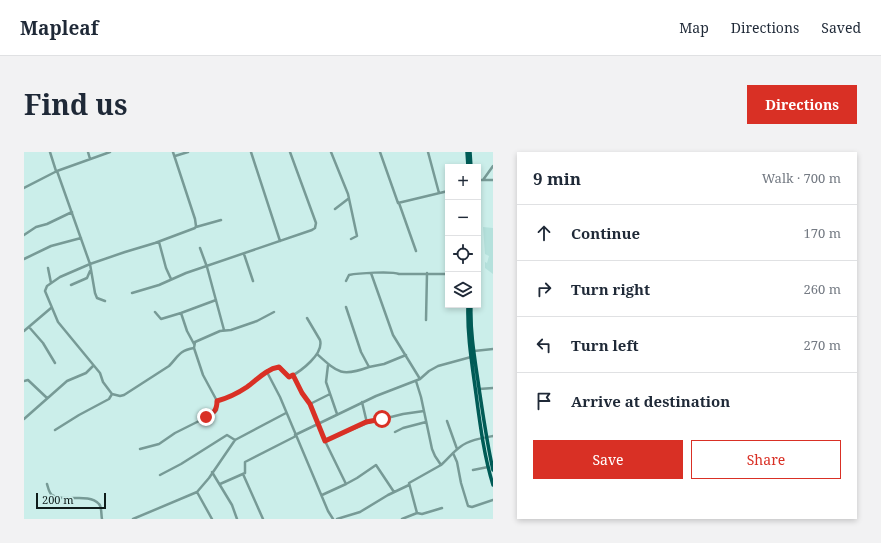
<!DOCTYPE html>
<html lang="en">
<head>
<meta charset="utf-8">
<style>
	:root { --surface:#fff; --page:#f2f2f3; --text:#1f2937; --muted:#747a83; --line:#e0e1e3; --accent:#d93025 }
	body { margin:0; font-family:"Noto Serif",serif; background:var(--page); color:var(--text) }
	.controls { position:absolute; right:12px; top:12px; display:grid; overflow:hidden; border-radius:0px; box-shadow:0 2px 6px #0003 }
	.controls button { width:36px; height:36px; display:grid; place-items:center; padding:0; border:0; border-bottom:1px solid var(--line); background:var(--surface); color:var(--text); font:20px sans-serif }
	.scale { position:absolute; left:12px; bottom:10px; width:70px; box-sizing:border-box; padding-left:4px; border:2px solid #0f1c1b; border-top:0; font-size:11px; line-height:14px; white-space:nowrap; color:#0f1c1b; -webkit-text-stroke:3px #cbeeea; paint-order:stroke }
	.stop { position:absolute; width:12px; height:12px; margin:-9px; border:3px solid #d93025; border-radius:50%; background:#fff }
	.stop.end { background:#d93025; border-color:#fff; box-shadow:0 1px 4px #0008 }
	.list { margin:0; padding:0; list-style:none }
	h2 { display:flex; justify-content:space-between; align-items:center; height:52px; margin:0; padding:0 16px; font-size:17px }
	h2 small { font-size:13px; font-weight:400; color:var(--muted) }
	.list li { display:grid; grid-template-columns:26px 1fr auto; gap:12px; align-items:center; box-sizing:border-box; height:56px; padding:0 16px; border-top:1px solid var(--line) }
	.list b { display:block; font-size:15px; white-space:nowrap }
	.list em { font-size:13px; font-style:normal; color:var(--muted) }
	.actions { display:flex; gap:8px; padding:12px 16px }
	.actions a { flex:1; padding:9px 0; border:1px solid var(--accent); border-radius:0px; text-align:center; font-size:14px; color:var(--accent) }
	.actions .main { background:var(--accent); color:#fff }
	.icon { flex:none; width:22px; height:22px; fill:none; stroke:currentColor; stroke-width:2; stroke-linecap:round; stroke-linejoin:round }
	.map { position:relative; flex:none; width:469px; height:367px; overflow:hidden; border-radius:0px }
	header { display:flex; align-items:center; gap:24px; box-sizing:border-box; height:56px; padding:0 20px; background:var(--surface); border-bottom:1px solid var(--line) }
	header strong { font-size:19px }
	nav { display:flex; gap:22px; margin-inline-start:auto; font-size:14px }
	.intro { display:flex; align-items:center; justify-content:space-between; box-sizing:border-box; height:96px; padding:0 24px }
	h1 { margin:0; font-size:28px }
	.button { padding:10px 18px; border-radius:0px; background:var(--accent); color:#fff; font-size:14px; font-weight:700 }
	main { display:flex; gap:24px; padding:0 24px }
	aside { flex:1; background:var(--surface); border-radius:0px; box-shadow:0 2px 6px #0003 }
	.map>svg:first-child { display:block }
	.built { fill:#b5e1dc }
	.lines { fill:none; stroke-linecap:round; stroke-linejoin:round }
	.minor { stroke:#779a96; stroke-width:2.5 }
	.primary { stroke:#005b56; stroke-width:3.5 }
	.route { stroke:#d93025; stroke-width:5 }
</style>
</head>
<body>
<header>
<strong>Mapleaf</strong>
<nav><a>Map</a><a>Directions</a><a>Saved</a></nav>
</header>
<div class="intro"><h1>Find us</h1><a class="button">Directions</a></div>
<main>
<div class="map">
<svg width="469" height="367" viewBox="0 0 469 367">
	<rect width="100%" height="100%" fill="#cbeeea"/>
	<!-- built -->
	<path class="built" d="M459,75l10,1v46l-8,-6v-6l2,1 2,-7 -4,-2z"/>
	<g class="lines">
		<!-- minor -->
		<path class="minor" d="M26,0l6,19
			M64,0l2,7
			M149,0l22,67 1,7 -1,2 -40,15 -30,9 -35,12 -30,13 -13,9 -2,5 13,31 42,51 3,9 9,12 8,2 4,-1 45,-29c10,-10 9,-15 25,-18
			M227,0l29,89
			M307,0l17,42 9,42 -6,3
			M356,0l18,51 50,-12
			M404,0l11,41
			M151,4l13,-4
			M33,19l33,93 5,29 2,5 8,3
			M454,28h5l10,-14
			M459,28h10
			M0,36l33,-17 53,-19
			M375,51l17,48
			M311,57l13,-10
			M172,75l25,-7
			M0,83l12,-8 11,-3 25,-12
			M135,90l7,26 5,11
			M176,96l7,19 17,63
			M220,102l9,27
			M0,107l27,-13 30,-8
			M24,116l3,15
			M347,121l22,62 27,44
			M322,129l3,-6c9,-2 43,-4 50,-1h49
			M47,133l16,-7 3,-7
			M108,141l27,-8 27,-12 126,-43 3,-2 1,-5 -26,-71
			M322,155l15,45 8,15 15,-3 22,-9
			M131,160l6,7 20,-6
			M402,168l1,-47
			M5,175l14,16 12,20
			M0,179l27,-23
			M170,192l-7,-13 -6,-18 35,-13
			M450,199l19,-2
			M293,202c21,19 25,23 52,13
			M304,213l-2,17 11,32
			M244,219v3l12,23 48,114 5,8
			M269,223l9,18 8,11 15,37 42,-18 36,-9 21,-3
			M0,229l4,-1 19,18
			M392,229l5,16 11,52 3,7 6,9c7,-6 12,-13 19,-18 9,-7 22,-9 33,-11
			M455,237l14,-1
			M193,249c10,-2 20,-8 29,-14 10,-6 21,-21 34,-20l10,10c11,-6 34,-23 30,-37l-13,-22
			M338,250l5,21
			M286,252l20,-10
			M0,267l43,-38 19,-8 7,-7
			M423,269l10,28
			M31,278l24,-15 30,-16 3,-5
			M371,280l8,-4 23,-6
			M271,283l81,-39 44,-17 9,-8 9,-5 33,-9
			M116,297l19,-5 16,-11 38,-19 4,-4v-9l-14,-26 -9,-27 1,-6 25,-11 11,-1 26,-9 17,-9
			M429,301l4,9 4,21 7,23 4,1 21,-7
			M449,318l15,-3
			M188,320l20,33 5,14
			M219,322l20,45
			M136,323l21,-11 46,-29 8,5
			M23,332c1,3 2,9 5,11 12,8 36,-3 47,9 3,3 2,11 3,15
			M196,332l25,-11v-11l51,-26
			M322,332l11,-6 19,-13 18,27
			M298,343l24,-11 -21,-43
			M393,361l5,1 20,-6
			M109,367l64,-27
			M188,367l-15,-27 12,-14 26,-38 51,-27
			M313,367l23,-7 28,-17 21,-10
			M378,367l15,-6 -8,-30 32,-18"/>
		<!-- primary -->
		<path class="primary" d="M443,0l1,15
			M446,0l1,15
			M444,153c-1,30 4,59 8,89 4,30 8,62 17,91
			M447,153c-1,28 4,55 8,83 4,27 8,55 14,82"/>
	</g>
	<g class="lines">
		<!-- route -->
		<path class="route" d="M182,265c8,-4 11,-7 11,-16 11,-3 21,-8 30,-14 10,-7 19,-18 32,-20l10,10 4,-2 9,18 8,11 15,37 41,-19 16,-3"/>
	</g>
</svg>
<div class="controls">
<button>+</button>
<button>−</button>
<button><svg class="icon" aria-label="locate" viewBox="0 0 24 24"><circle cx="12" cy="12" r="6"/><path d="M12 2v4M12 18v4M2 12h4M18 12h4"/></svg></button>
<button><svg class="icon" aria-label="layers" viewBox="0 0 24 24"><path d="M12 4l9 5-9 5-9-5zM3 14l9 5 9-5"/></svg></button>
</div>
<div class="scale">200 m</div>
<div class="stop" style="left:358px;top:267px"></div>
<div class="stop end" style="left:182px;top:265px"></div>
</div>
<aside>
<h2>9 min<small>Walk · 700 m</small></h2>
<ul class="list">
<li><svg class="icon" aria-label="ahead" viewBox="0 0 24 24"><path d="M12 20V5M6 11l6-6 6 6"/></svg><div><b>Continue</b></div><em>170 m</em></li>
<li><svg class="icon" aria-label="right" viewBox="0 0 24 24"><path d="M7 20v-9h11M14 6l5 5-5 5"/></svg><div><b>Turn right</b></div><em>260 m</em></li>
<li><svg class="icon" aria-label="left" viewBox="0 0 24 24"><path d="M17 20v-9H6M10 6l-5 5 5 5"/></svg><div><b>Turn left</b></div><em>270 m</em></li>
<li><svg class="icon" aria-label="arrive" viewBox="0 0 24 24"><path d="M6 21V4h12l-3 4 3 4H6"/></svg><div><b>Arrive at destination</b></div></li>
</ul>
<div class="actions"><a class="main">Save</a><a>Share</a></div>
</aside>
</main>
</body>
</html>
